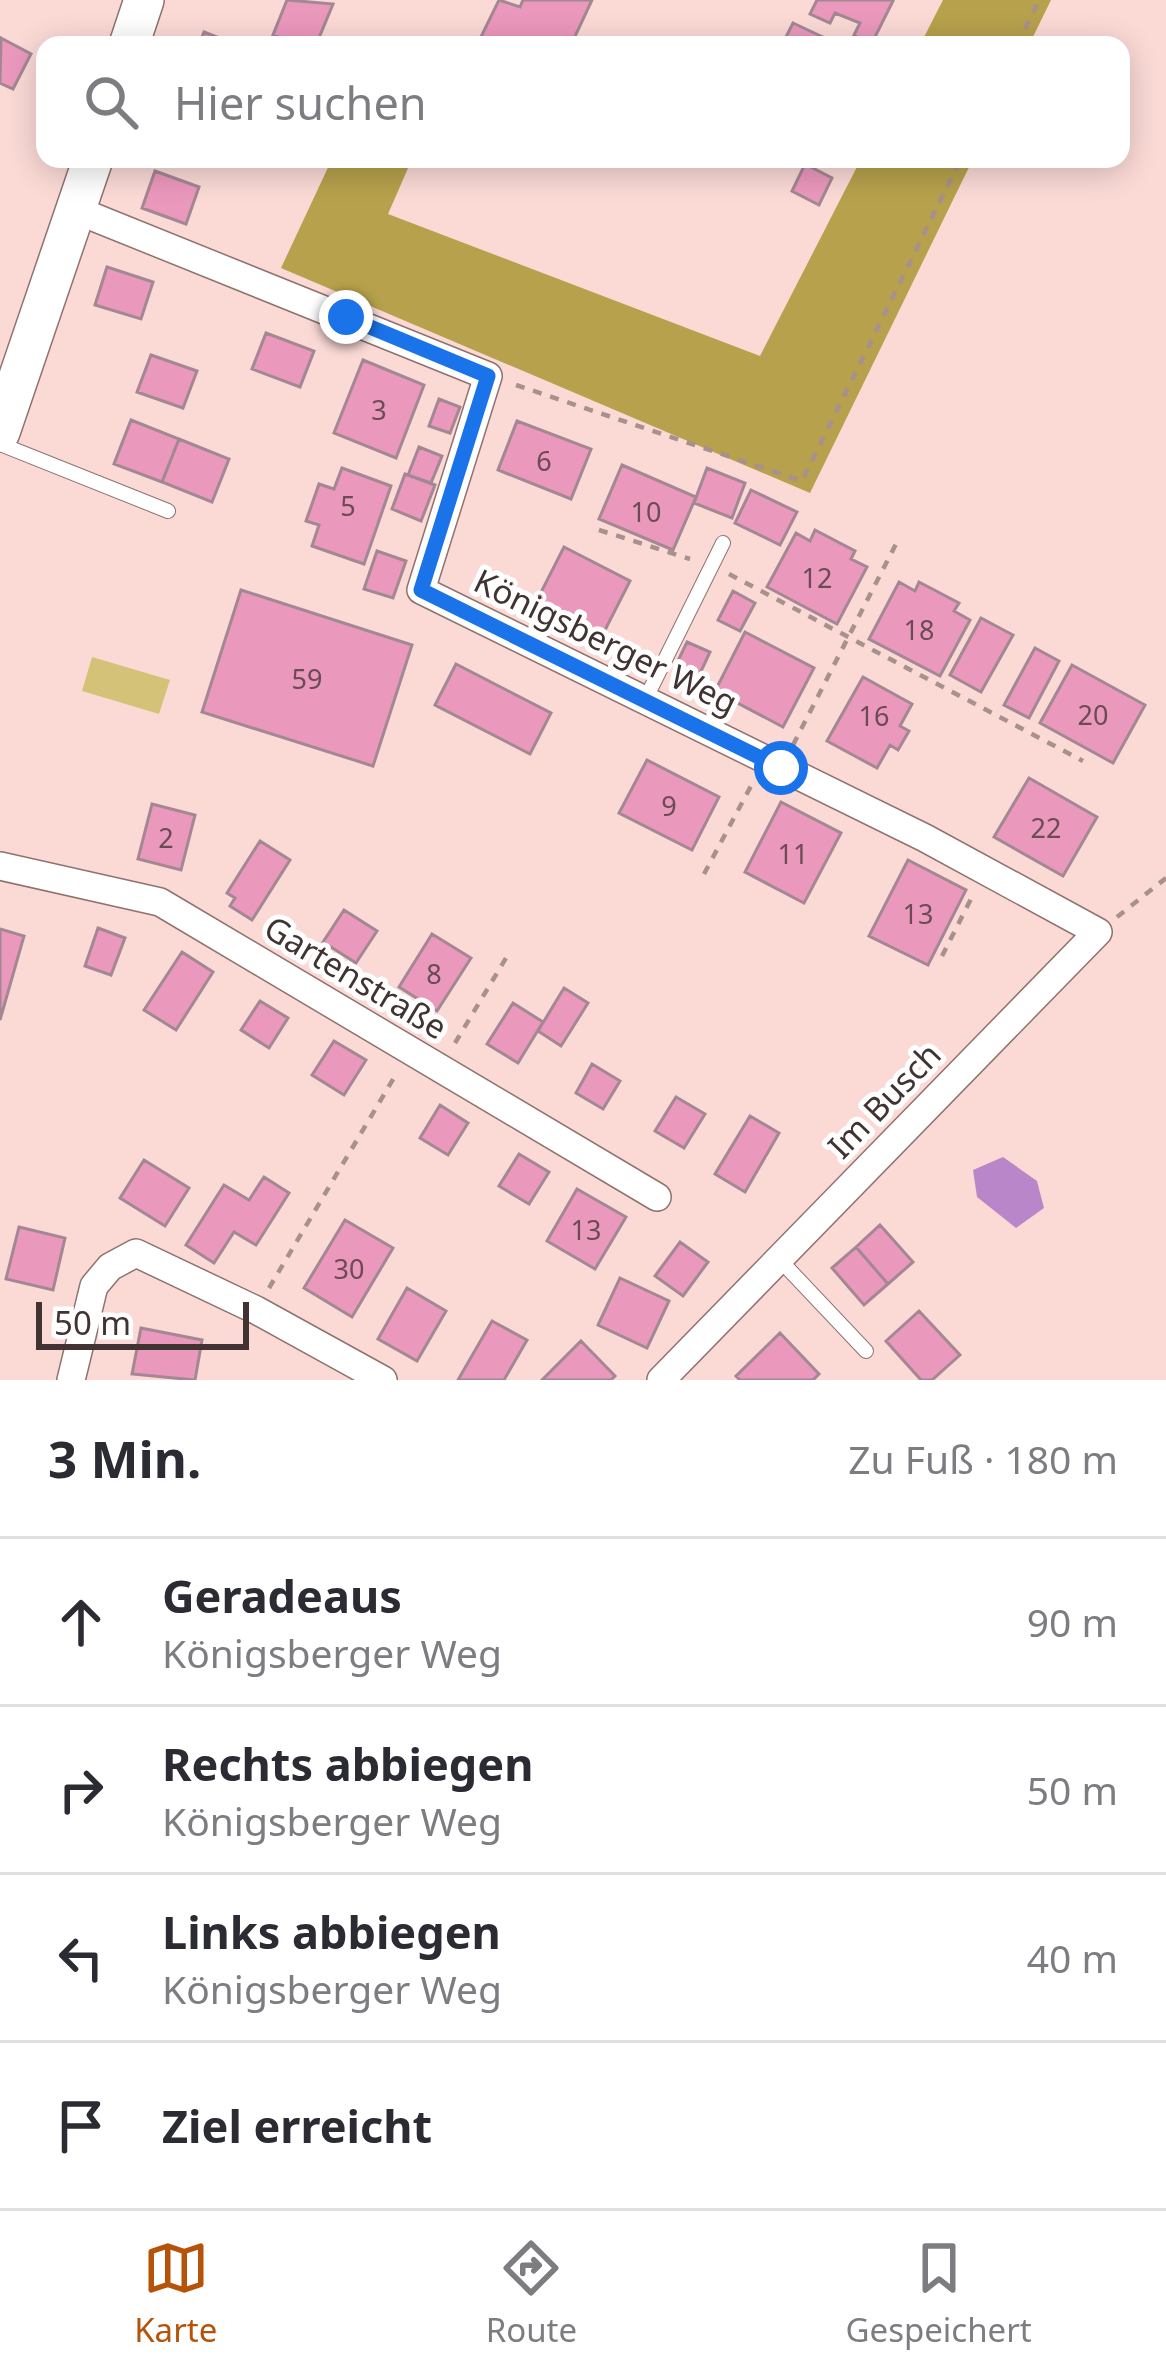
<!DOCTYPE html>
<html lang="de">
<head>
<meta charset="utf-8">
<style>
	:root { --surface:#fff; --page:#f7f7f7; --text:#2b2b33; --muted:#7c7c81; --line:#e1e1e2; --accent:#b45309 }
	body { margin:0; font-family:"Noto Sans",sans-serif; background:var(--page); color:var(--text) }
	.scale { position:absolute; left:36px; bottom:30px; width:213px; box-sizing:border-box; padding-left:12px; border:6px solid #403332; border-top:0; font-size:33px; line-height:42px; white-space:nowrap; color:#403332; -webkit-text-stroke:9px #fff; paint-order:stroke }
	.stop { position:absolute; width:36px; height:36px; margin:-27px; border:9px solid #1a73e8; border-radius:50%; background:#fff }
	.stop.end { background:#1a73e8; border-color:#fff; box-shadow:0 3px 12px #0008 }
	.list { margin:0; padding:0; list-style:none }
	h2 { display:flex; justify-content:space-between; align-items:center; height:156px; margin:0; padding:0 48px; font-size:51px }
	h2 small { font-size:39px; font-weight:400; color:var(--muted) }
	.list li { display:grid; grid-template-columns:78px 1fr auto; gap:36px; align-items:center; box-sizing:border-box; height:168px; padding:0 48px; border-top:3px solid var(--line) }
	.list b { display:block; font-size:45px; white-space:nowrap }
	.list p { margin:0; font-size:39px; white-space:nowrap; color:var(--muted) }
	.list em { font-size:39px; font-style:normal; color:var(--muted) }
	.icon { flex:none; width:66px; height:66px; fill:none; stroke:currentColor; stroke-width:2; stroke-linecap:round; stroke-linejoin:round }
	.map { position:relative; flex:none; width:1166px; height:1380px; overflow:hidden }
	.search { position:absolute; background:var(--surface); box-shadow:0 6px 30px #0003; left:36px; right:36px; top:36px; height:132px; display:flex; align-items:center; gap:30px; box-sizing:border-box; padding:0 42px; border-radius:24px; color:var(--muted); font-size:45px }
	.sheet { height:828px; background:var(--surface) }
	nav { display:flex; justify-content:space-around; align-items:center; box-sizing:border-box; height:168px; border-top:3px solid var(--line); background:var(--surface); font-size:33px; color:var(--muted) }
	nav a { display:grid; justify-items:center; gap:6px }
	nav .on { color:var(--accent) }
	.map>svg:first-child { display:block }
	.green { fill:#d4c279 }
	.forest { fill:#b7a14c }
	.water { fill:#b987c9 }
	.building { fill:#eb98bd; stroke:#a38893; stroke-width:3 }
	.lines { fill:none; stroke-linecap:round; stroke-linejoin:round }
	.service-casing { stroke:#8f726e; stroke-width:16 }
	.minor-casing { stroke:#8f726e; stroke-width:30 }
	.secondary-casing { stroke:#8f726e; stroke-width:42 }
	.path { stroke:#a8908d; stroke-width:4.5; stroke-dasharray:9 9; stroke-linecap:butt }
	.service { stroke:#fff; stroke-width:14 }
	.minor { stroke:#fff; stroke-width:27 }
	.secondary { stroke:#fff; stroke-width:39 }
	.route { stroke:#1a73e8; stroke-width:15 }
	.labels { text-anchor:middle; dominant-baseline:central; stroke-width:10; stroke-linejoin:round; paint-order:stroke }
	.number-label { font-size:27px; fill:#6b4c55 }
	.street-label { font-size:33px; fill:#403332; stroke:#fff }
</style>
</head>
<body>
<div class="map">
<svg width="1166" height="1380" viewBox="0 0 1166 1380">
	<rect width="100%" height="100%" fill="#fbdad6"/>
	<!-- green -->
	<path class="green" d="M92,657l78,23 -11,34 -77,-23z"/>
	<!-- forest -->
	<path class="forest" d="M943,0h108l-22,45h-109z
		M332,159h80l-24,55 372,142 101,-197h112l-163,334 -529,-225z"/>
	<!-- water -->
	<path class="water" d="M1003,1157l34,24 7,27 -28,20 -39,-31 -4,-27z"/>
	<!-- building -->
	<path class="building" d="M287,0l46,4 -17,41h-19l-24,-10z
		M499,0l21,7 3,-7h69l-21,45h-94z
		M817,0h74l2,1 -22,44 -17,-10 6,-12 -25,-10 -5,10 -20,-9z
		M793,23l47,22h-58z
		M204,32l33,13h-38z
		M1,38l30,16 -18,35 -13,-6z
		M805,164l27,14 -13,27 -27,-14z
		M155,171l44,16 -13,37 -44,-16z
		M107,267l46,15 -12,37 -46,-14z
		M266,333l48,18 -14,36 -48,-18z
		M151,355l46,16 -14,37 -46,-16z
		M363,360l61,25 -28,73 -62,-25z
		M439,399l21,8 -10,26 -21,-7z
		M131,420l48,19 -17,43 -48,-18z
		M517,421l74,28 -20,50 -73,-29z
		M179,439l50,20 -17,43 -50,-20z
		M419,447l23,9 -11,27 -23,-8z
		M622,465l74,32 -23,53 -74,-31z
		M342,468l49,18 -27,78 -52,-18 7,-21 -13,-4 13,-37 15,5z
		M707,468l38,15 -13,35 -38,-15z
		M405,474l30,11 -14,36 -29,-12z
		M751,490l46,22 -17,33 -45,-22z
		M815,530l40,21 -4,8 16,8 -30,57 -70,-37 29,-54 14,8z
		M564,547l66,34 -28,55 -66,-34z
		M377,551l29,10 -13,37 -29,-9z
		M899,582l16,9 4,-9 40,21 -5,8 16,9 -30,56 -71,-37z
		M241,590l171,55 -39,121 -171,-54z
		M733,591l22,12 -15,28 -22,-11z
		M981,618l32,17 -32,57 -31,-17z
		M745,632l69,36 -31,59 -68,-36z
		M687,642l23,10 -13,28 -23,-11z
		M1035,648l24,13 -30,57 -25,-13z
		M456,664l95,49 -21,41 -95,-49z
		M1072,665l73,40 -32,58 -73,-40z
		M863,677l49,27 -12,22 9,5 -11,19 -8,-5 -13,23 -50,-27z
		M647,760l72,37 -27,53 -73,-37z
		M1029,778l68,39 -34,59 -69,-39z
		M781,802l60,31 -37,70 -59,-31z
		M152,804l43,11 -14,55 -43,-11z
		M260,841l30,19 -38,60 -22,-14 5,-8 -8,-5z
		M908,860l58,30 -38,75 -59,-29z
		M344,910l33,21 -21,32 -33,-21z
		M98,928l27,10 -14,37 -26,-9z
		M0,929l24,7 -24,84z
		M432,934l39,24 -34,53 -38,-24z
		M182,952l31,20 -37,58 -32,-20z
		M564,988l24,15 -27,43 -23,-15z
		M260,1001l28,17 -19,30 -28,-18z
		M513,1003l30,19 -25,41 -31,-19z
		M334,1041l32,19 -22,35 -32,-20z
		M592,1064l28,17 -17,28 -27,-16z
		M676,1097l29,17 -21,34 -29,-17z
		M440,1105l28,18 -20,32 -28,-17z
		M750,1116l29,17 -34,59 -30,-18z
		M519,1154l30,18 -20,32 -30,-18z
		M144,1160l45,28 -24,38 -45,-28z
		M264,1177l25,16 -33,52 -22,-13 -20,31 -28,-18 38,-60 25,15z
		M577,1189l49,28 -31,52 -48,-28z
		M345,1220l48,28 -41,69 -48,-29z
		M880,1225l33,37 -25,22 -32,-37z
		M19,1227l46,11 -12,52 -47,-11z
		M680,1242l28,20 -25,34 -28,-20z
		M856,1247l32,37 -24,21 -32,-37z
		M620,1278l49,23 -22,47 -49,-23z
		M407,1288l39,23 -29,50 -39,-22z
		M919,1311l41,44 -28,25h-11l-35,-39z
		M492,1321l35,19 -23,40h-46z
		M141,1328l61,12 -7,40 -63,-6z
		M780,1333l39,41 -6,6h-73l-4,-4z
		M581,1341l34,35 -4,4h-69z"/>
	<g class="lines">
		<!-- service casing -->
		<g class="service-casing">
			<path id="service" d="M0,444l168,67
				M645,700l78,-157
				M779,1259l87,92"/>
		</g>
		<!-- minor casing -->
		<g class="minor-casing">
			<path id="minor" d="M76,210l412,166 -67,214 504,248 173,94 -437,448
				M0,866l160,36 497,295
				M71,1380l23,-94 16,-19 26,-14 120,57 127,70"/>
		</g>
		<!-- secondary casing -->
		<g class="secondary-casing">
			<path id="secondary" d="M129,45l15,-45
				M0,432l93,-273"/>
		</g>
		<!-- path -->
		<path class="path" d="M1017,45l22,-45
			M516,385l286,96 159,-322
			M599,530l91,29
			M729,574l354,187
			M793,745l104,-203
			M704,874l47,-88
			M1117,917l49,-39
			M942,956l30,-59
			M455,1043l51,-85
			M269,1288l126,-212"/>
		<!-- service -->
		<use href="#service" class="service"/>
		<!-- minor -->
		<use href="#minor" class="minor"/>
		<!-- secondary -->
		<use href="#secondary" class="secondary"/>
	</g>
	<g class="lines">
		<!-- route -->
		<path class="route" d="M346,317l142,59 -67,214 360,178"/>
	</g>
	<g class="labels">
		<!-- number labels -->
		<g class="number-label">
			<text x="379" y="409">3</text>
			<text x="544" y="460">6</text>
			<text x="348" y="505">5</text>
			<text x="646" y="511">10</text>
			<text x="817" y="577">12</text>
			<text x="919" y="629">18</text>
			<text x="307" y="678">59</text>
			<text x="1093" y="714">20</text>
			<text x="874" y="715">16</text>
			<text x="669" y="805">9</text>
			<text x="1046" y="827">22</text>
			<text x="166" y="837">2</text>
			<text x="793" y="853">11</text>
			<text x="918" y="913">13</text>
			<text x="434" y="973">8</text>
			<text x="586" y="1229">13</text>
			<text x="349" y="1268">30</text>
		</g>
		<!-- street labels -->
		<g class="street-label">
			<text transform="translate(606 641) rotate(26)">Königsberger Weg</text>
			<text transform="translate(356 977) rotate(31)">Gartenstraße</text>
			<text transform="translate(884 1100) rotate(-46)">Im Busch</text>
		</g>
	</g>
</svg>
<div class="scale">50 m</div>
<div class="stop" style="left:781px;top:768px"></div>
<div class="stop end" style="left:346px;top:317px"></div>
<div class="search"><svg class="icon" aria-label="search" viewBox="0 0 24 24"><circle cx="10" cy="10" r="6"/><path d="M15 15l6 6"/></svg>Hier suchen</div>
</div>
<section class="sheet">
<h2>3 Min.<small>Zu Fuß · 180 m</small></h2>
<ul class="list">
<li><svg class="icon" aria-label="ahead" viewBox="0 0 24 24"><path d="M12 20V5M6 11l6-6 6 6"/></svg><div><b>Geradeaus</b><p>Königsberger Weg</p></div><em>90 m</em></li>
<li><svg class="icon" aria-label="right" viewBox="0 0 24 24"><path d="M7 20v-9h11M14 6l5 5-5 5"/></svg><div><b>Rechts abbiegen</b><p>Königsberger Weg</p></div><em>50 m</em></li>
<li><svg class="icon" aria-label="left" viewBox="0 0 24 24"><path d="M17 20v-9H6M10 6l-5 5 5 5"/></svg><div><b>Links abbiegen</b><p>Königsberger Weg</p></div><em>40 m</em></li>
<li><svg class="icon" aria-label="arrive" viewBox="0 0 24 24"><path d="M6 21V4h12l-3 4 3 4H6"/></svg><div><b>Ziel erreicht</b></div></li>
</ul>
</section>
<nav>
<a class="on"><svg class="icon" aria-label="map" viewBox="0 0 24 24"><path d="M3 6l6-2 6 2 6-2v14l-6 2-6-2-6 2zM9 4v14M15 6v14"/></svg>Karte</a>
<a><svg class="icon" aria-label="directions" viewBox="0 0 24 24"><path d="M12 3l9 9-9 9-9-9zM9 14v-3h6M13 9l2 2-2 2"/></svg>Route</a>
<a><svg class="icon" aria-label="saved" viewBox="0 0 24 24"><path d="M7 4h10v16l-5-4-5 4z"/></svg>Gespeichert</a>
</nav>
</body>
</html>
